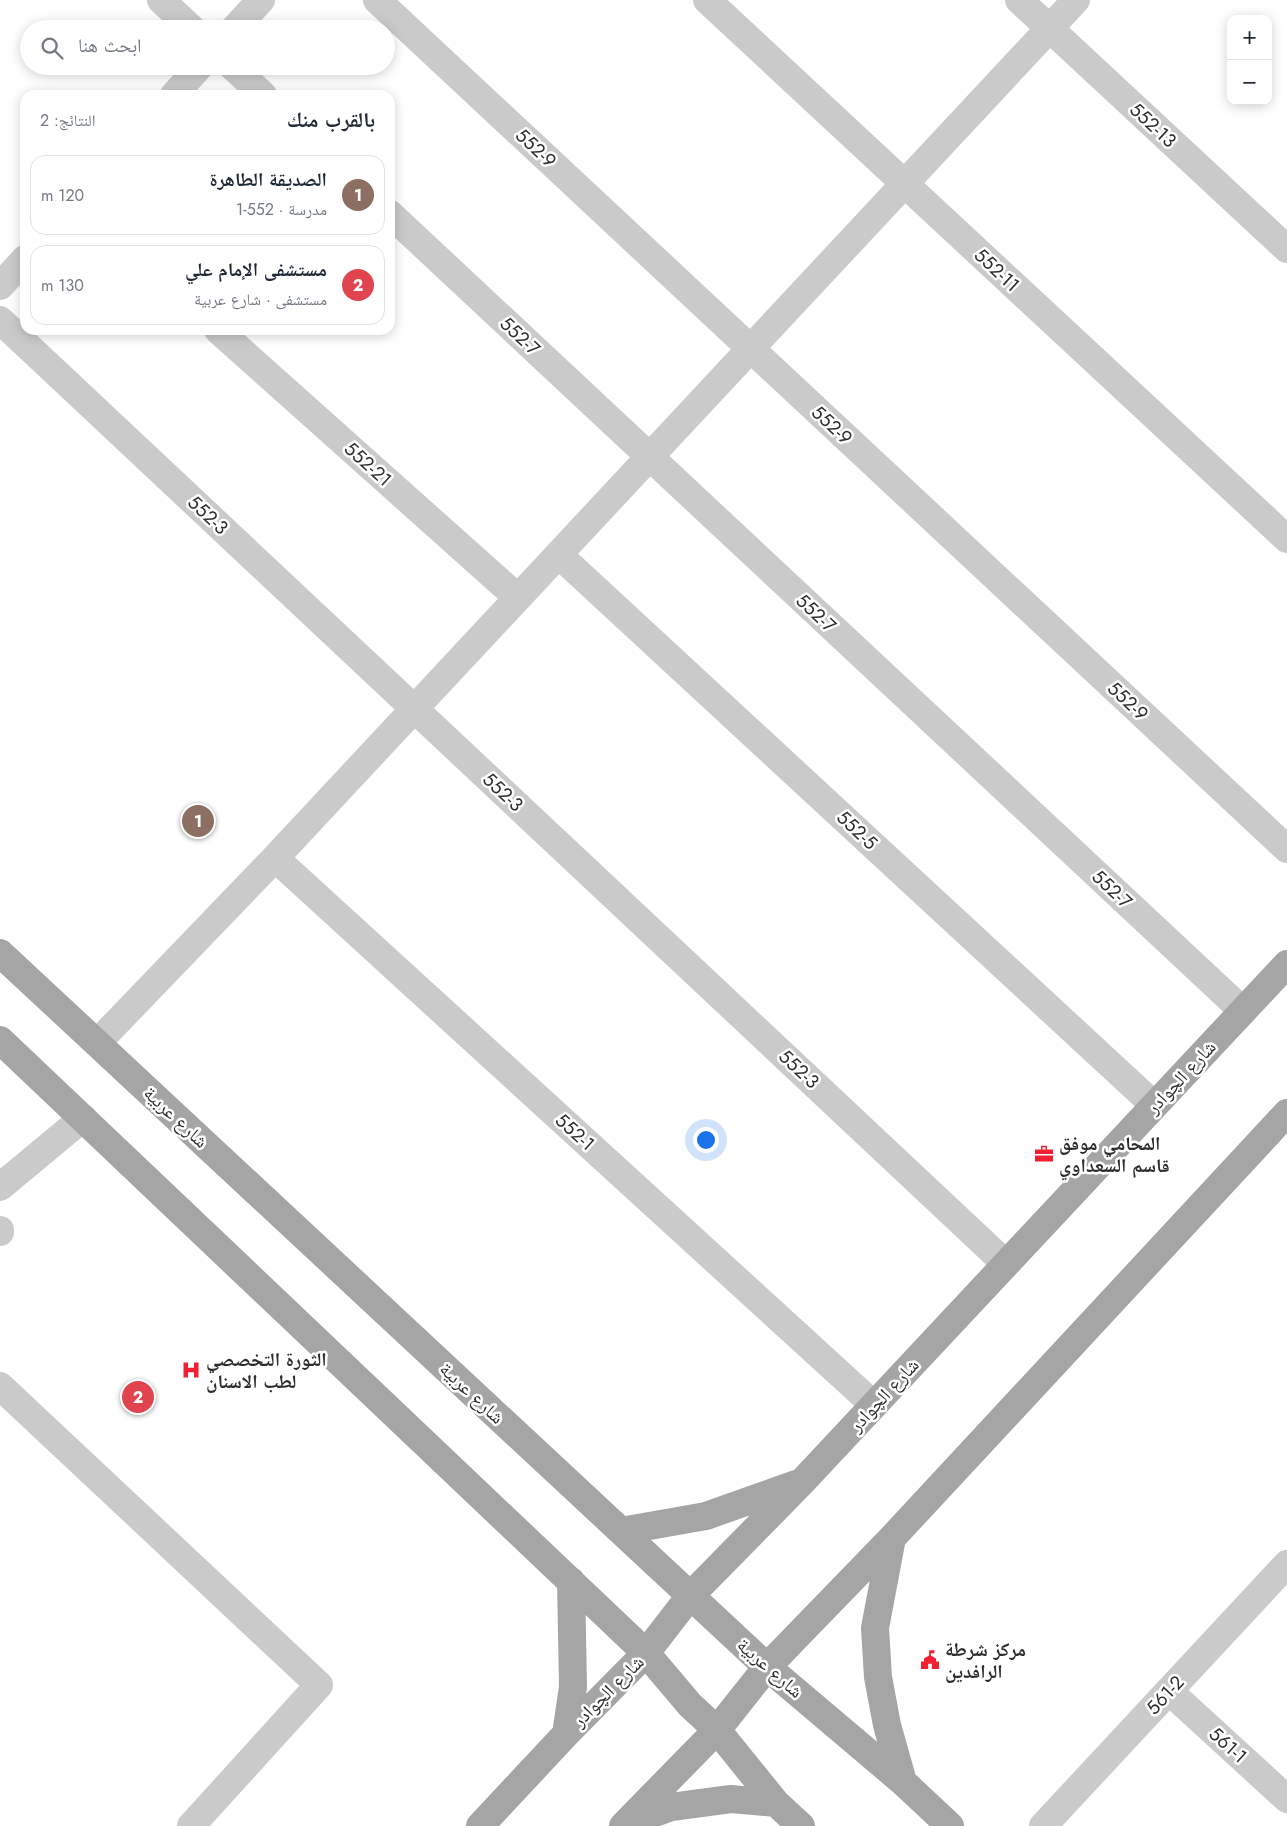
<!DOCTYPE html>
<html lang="ar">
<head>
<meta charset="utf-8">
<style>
	:root { --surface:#fff; --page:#f2f2f3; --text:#1f2937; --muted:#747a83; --line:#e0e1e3; --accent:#2563eb }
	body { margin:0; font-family:Jost,"Noto Naskh Arabic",sans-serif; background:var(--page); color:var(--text); direction:rtl }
	.controls { position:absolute; right:15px; top:15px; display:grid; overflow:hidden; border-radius:10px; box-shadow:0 2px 12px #0003 }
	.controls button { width:45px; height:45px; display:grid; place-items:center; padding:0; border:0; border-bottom:1px solid var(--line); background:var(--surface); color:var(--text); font:25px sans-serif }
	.you { position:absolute; left:705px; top:1139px; width:18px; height:18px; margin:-12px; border:4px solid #fff; border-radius:50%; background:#1a73e8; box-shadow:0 0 0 8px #1a73e833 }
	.badge { display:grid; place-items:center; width:32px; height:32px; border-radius:50%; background:var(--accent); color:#fff; font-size:16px; font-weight:700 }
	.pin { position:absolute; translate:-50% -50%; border:2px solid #fff; box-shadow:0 1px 5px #0006 }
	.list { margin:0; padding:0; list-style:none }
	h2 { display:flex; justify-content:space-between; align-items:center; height:65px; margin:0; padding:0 20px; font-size:21px }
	h2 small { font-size:16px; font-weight:400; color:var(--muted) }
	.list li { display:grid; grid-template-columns:32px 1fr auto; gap:15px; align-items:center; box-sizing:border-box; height:80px; margin:0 10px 10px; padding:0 10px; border:1px solid var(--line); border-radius:15px }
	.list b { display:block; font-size:19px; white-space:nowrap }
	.list p { margin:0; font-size:16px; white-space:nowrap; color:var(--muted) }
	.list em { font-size:16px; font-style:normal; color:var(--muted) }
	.icon { flex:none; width:28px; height:28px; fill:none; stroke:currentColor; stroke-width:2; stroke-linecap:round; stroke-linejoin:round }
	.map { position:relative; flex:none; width:1287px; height:1826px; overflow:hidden; direction:ltr }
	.search { position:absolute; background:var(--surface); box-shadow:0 2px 12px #0003; left:20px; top:20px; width:375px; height:55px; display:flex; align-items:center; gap:12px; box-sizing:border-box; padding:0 18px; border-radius:28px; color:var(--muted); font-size:19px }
	.panel { position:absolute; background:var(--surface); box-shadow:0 2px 12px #0003; left:20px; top:90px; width:375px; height:245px; border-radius:15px; direction:rtl }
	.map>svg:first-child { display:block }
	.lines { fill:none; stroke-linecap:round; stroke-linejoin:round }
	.minor { stroke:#cacaca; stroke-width:28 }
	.major { stroke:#a5a5a5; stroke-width:28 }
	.labels { text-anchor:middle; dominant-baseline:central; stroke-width:5; stroke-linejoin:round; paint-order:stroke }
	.street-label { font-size:19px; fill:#2d2d2d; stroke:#fff }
	.poi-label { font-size:19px; font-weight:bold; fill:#2d2d2d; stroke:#fff; text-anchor:start }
</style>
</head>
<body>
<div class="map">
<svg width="1287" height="1826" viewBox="0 0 1287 1826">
	<rect width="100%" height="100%" fill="#fff"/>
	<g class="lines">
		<!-- minor -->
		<path class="minor" d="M161,0l31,29
			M377,0l910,849
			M707,0l580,539
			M1019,0l268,249
			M234,29l27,-29
			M232,66l31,29
			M174,95l26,-29
			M390,214l853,797
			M0,286l25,-27
			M0,320l1006,944
			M218,330l300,268
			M559,555l595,550
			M275,858l599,547
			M97,1043l178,-185 801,-858
			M0,1187l83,-69
			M0,1230v2
			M0,1386l319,299 -128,141
			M1169,1691l118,108
			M1043,1826l244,-262"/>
		<!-- major -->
		<path class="major" d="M0,953l767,714 136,115 47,44
			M0,1040l646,613 44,52 27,25 59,73 25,23
			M621,1531l85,-15 90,-32
			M892,1538l-17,90 3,49 9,48 16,57
			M566,1734l7,-47 -2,-106
			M633,1821l38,-14 60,-8 45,4
			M480,1826l86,-92 80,-81 44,-57 112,-114 485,-518
			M623,1826l94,-96 50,-63 125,-129 395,-425"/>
	</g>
	<!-- icons -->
	<defs>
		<g id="office-bare" transform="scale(1.5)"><path d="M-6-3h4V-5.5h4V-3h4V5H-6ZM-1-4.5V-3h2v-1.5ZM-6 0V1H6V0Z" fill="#f32033" stroke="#fff" stroke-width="2.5" paint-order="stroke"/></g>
		<g id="hospital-bare" transform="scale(1.5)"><path d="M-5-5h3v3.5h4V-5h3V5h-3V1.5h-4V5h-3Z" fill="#f32033" stroke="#fff" stroke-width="2.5" paint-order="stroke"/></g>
		<g id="civic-bare" transform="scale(1.5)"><path d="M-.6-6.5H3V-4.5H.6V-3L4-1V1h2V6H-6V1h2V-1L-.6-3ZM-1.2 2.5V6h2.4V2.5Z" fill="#f32033" stroke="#fff" stroke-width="2.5" paint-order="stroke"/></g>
	</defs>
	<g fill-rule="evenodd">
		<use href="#office-bare" x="1044" y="1154"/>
		<use href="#hospital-bare" x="191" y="1370"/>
		<use href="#civic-bare" x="930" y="1660"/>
	</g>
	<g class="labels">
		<!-- street labels -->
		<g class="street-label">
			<text transform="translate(1153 125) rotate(43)">552-13</text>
			<text transform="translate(536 148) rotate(43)">552-9</text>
			<text transform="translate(997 270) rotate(43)">552-11</text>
			<text transform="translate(520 336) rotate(43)">552-7</text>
			<text transform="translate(832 425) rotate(43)">552-9</text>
			<text transform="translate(368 464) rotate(42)">552-21</text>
			<text transform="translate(208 515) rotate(43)">552-3</text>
			<text transform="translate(816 613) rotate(43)">552-7</text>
			<text transform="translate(1128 701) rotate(43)">552-9</text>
			<text transform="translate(503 792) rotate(43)">552-3</text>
			<text transform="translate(857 830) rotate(43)">552-5</text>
			<text transform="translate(1112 889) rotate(43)">552-7</text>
			<text transform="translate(799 1069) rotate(43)">552-3</text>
			<text transform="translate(1181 1077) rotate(-47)">شارع الچوادر</text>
			<text transform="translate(176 1117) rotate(43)">شارع عربية</text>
			<text transform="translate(575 1132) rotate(42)">552-1</text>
			<text transform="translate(472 1393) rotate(43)">شارع عربية</text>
			<text transform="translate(884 1395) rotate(-47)">شارع الچوادر</text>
			<text transform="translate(770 1668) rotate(41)">شارع عربية</text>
			<text transform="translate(608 1691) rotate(-45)">شارع الچوادر</text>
			<text transform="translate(1165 1695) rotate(-47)">561-2</text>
			<text transform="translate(1228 1745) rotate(42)">561-1</text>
		</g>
		<!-- poi labels -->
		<g class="poi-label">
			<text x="1059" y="1143">المحامي موفق<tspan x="1059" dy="22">قاسم السعداوي</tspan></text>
			<text x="206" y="1359">الثورة التخصصي<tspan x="206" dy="22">لطب الاسنان</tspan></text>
			<text x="945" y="1649">مركز شرطة<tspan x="945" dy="22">الرافدين</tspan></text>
		</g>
	</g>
</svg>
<div class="controls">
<button>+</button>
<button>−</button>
</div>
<div class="you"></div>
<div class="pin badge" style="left:198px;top:821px;background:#8d6e63">1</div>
<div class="pin badge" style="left:138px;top:1397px;background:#e0444e">2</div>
<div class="search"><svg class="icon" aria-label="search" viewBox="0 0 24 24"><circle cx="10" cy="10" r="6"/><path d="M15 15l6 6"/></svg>ابحث هنا</div>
<section class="panel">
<h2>بالقرب منك<small>النتائج: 2</small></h2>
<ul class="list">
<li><span class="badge" style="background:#8d6e63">1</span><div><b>الصديقة الطاهرة</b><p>مدرسة · 552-1</p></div><em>120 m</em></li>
<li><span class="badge" style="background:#e0444e">2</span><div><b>مستشفى الإمام علي</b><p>مستشفى · شارع عربية</p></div><em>130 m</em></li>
</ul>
</section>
</div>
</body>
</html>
